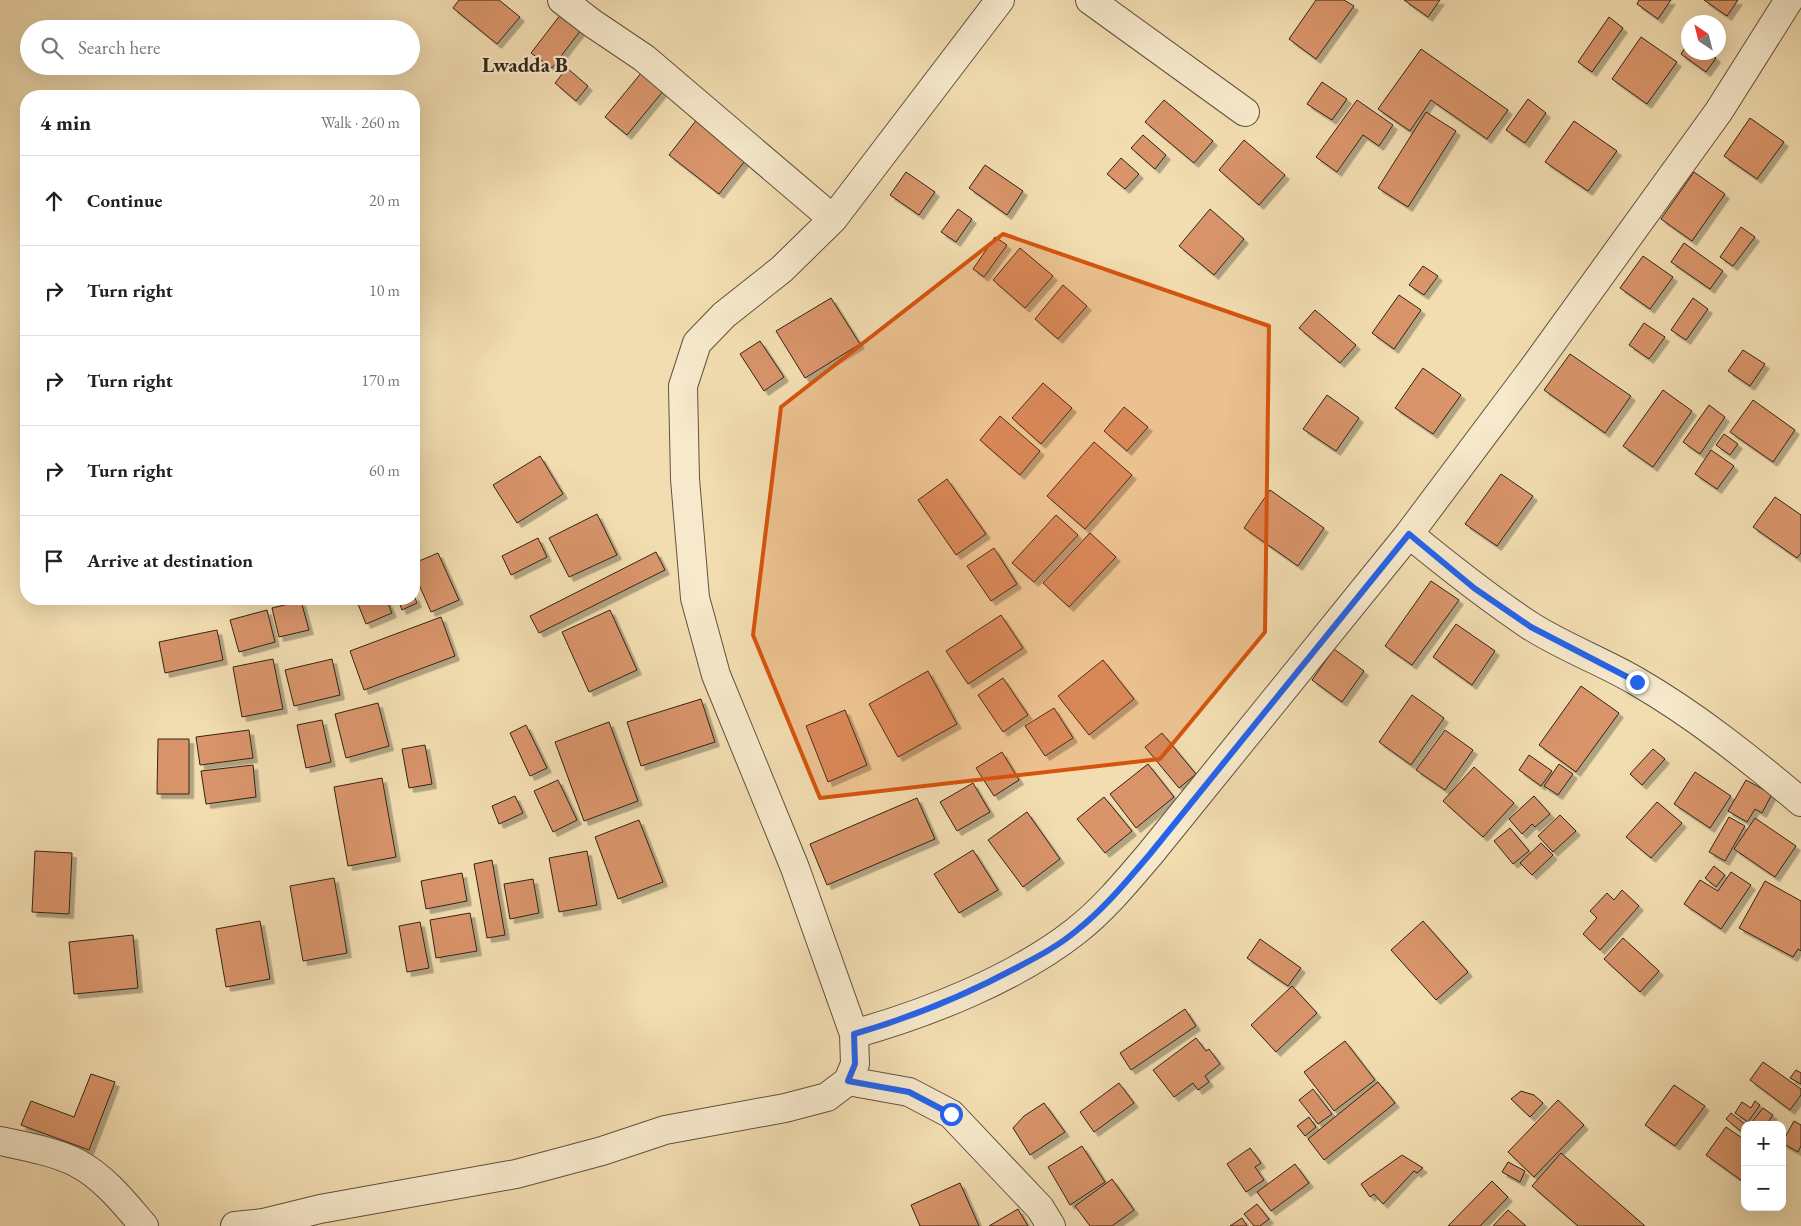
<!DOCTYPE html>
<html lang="en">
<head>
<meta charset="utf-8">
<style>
	:root { --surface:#fff; --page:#f6f6f6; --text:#222; --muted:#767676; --line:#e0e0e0 }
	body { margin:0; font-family:"EB Garamond",serif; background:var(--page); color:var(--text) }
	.controls { position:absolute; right:15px; bottom:15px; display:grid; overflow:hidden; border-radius:10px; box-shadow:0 5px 20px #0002 }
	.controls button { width:45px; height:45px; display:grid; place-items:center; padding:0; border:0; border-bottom:1px solid var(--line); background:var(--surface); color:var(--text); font:25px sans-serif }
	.compass { position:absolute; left:1681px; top:15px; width:45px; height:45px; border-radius:50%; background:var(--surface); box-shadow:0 5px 20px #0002; rotate:325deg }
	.stop { position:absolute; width:15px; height:15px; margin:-11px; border:4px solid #2563eb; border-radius:50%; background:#fff }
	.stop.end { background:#2563eb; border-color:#fff; box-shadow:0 1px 5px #0008 }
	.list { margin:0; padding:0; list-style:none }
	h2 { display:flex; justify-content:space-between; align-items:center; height:65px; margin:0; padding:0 20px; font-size:21px }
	h2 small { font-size:16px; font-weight:400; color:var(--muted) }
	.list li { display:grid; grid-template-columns:32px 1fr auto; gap:15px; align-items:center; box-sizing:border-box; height:90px; padding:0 20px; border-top:1px solid var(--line) }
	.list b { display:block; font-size:19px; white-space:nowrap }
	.list em { font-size:16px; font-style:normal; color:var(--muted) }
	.icon { flex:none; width:28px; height:28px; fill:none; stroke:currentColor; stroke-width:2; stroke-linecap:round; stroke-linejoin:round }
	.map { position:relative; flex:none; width:1801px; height:1226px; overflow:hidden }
	.search { position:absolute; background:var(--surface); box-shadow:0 5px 20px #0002; left:20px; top:20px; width:400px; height:55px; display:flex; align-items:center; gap:12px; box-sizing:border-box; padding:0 18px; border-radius:28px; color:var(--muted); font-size:19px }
	.panel { position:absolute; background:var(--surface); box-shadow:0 5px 20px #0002; left:20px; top:90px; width:400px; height:515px; border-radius:20px }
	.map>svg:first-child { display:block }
	.building { fill:#d9946b; stroke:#302417; filter:url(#shadow) }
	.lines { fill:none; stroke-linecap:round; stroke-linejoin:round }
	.street-casing { stroke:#60523e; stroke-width:30 }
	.street { stroke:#f7e9cc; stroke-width:28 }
	.route { stroke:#2563eb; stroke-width:6 }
	.marked { fill:#d6540d; fill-opacity:0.2; stroke:#d6540d; stroke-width:4; stroke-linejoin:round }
	.labels { text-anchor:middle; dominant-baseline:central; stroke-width:4.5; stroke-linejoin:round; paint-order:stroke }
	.quarter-label { font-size:21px; font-weight:bold; fill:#302417; stroke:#f7e9cc }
</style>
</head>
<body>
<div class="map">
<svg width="1801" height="1226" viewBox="0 0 1801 1226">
	<defs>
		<filter id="shadow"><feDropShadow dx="4.5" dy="4.5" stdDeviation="0" flood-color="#0004"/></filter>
	</defs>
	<rect width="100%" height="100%" fill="#f2ddb1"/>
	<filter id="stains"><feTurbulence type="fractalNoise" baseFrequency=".004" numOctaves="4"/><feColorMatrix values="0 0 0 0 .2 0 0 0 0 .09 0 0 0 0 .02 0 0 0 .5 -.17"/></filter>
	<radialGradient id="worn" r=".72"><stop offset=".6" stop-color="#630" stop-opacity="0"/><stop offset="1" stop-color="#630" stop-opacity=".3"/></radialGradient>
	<!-- building -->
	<path class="building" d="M459,0h40l21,17 -23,27 -44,-36z
		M1316,0h28l10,6 -38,53 -27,-20z
		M1404,0h36l-12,17z
		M1639,0h32l-13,19 -21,-15z
		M1704,0h34l-11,16z
		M561,14l20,16 -29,38 -21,-15z
		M1609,17l14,11 -31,44 -14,-10z
		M1641,37l36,25 -30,42 -35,-25z
		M1688,43v9h21l7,6 -10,14 -25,-18z
		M1421,49l87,61 -21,29 -56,-39 -21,31 -32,-22z
		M567,68l21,18 -12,15 -21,-18z
		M642,72l22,18 -37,45 -22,-18z
		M1322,82l25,17 -15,21 -25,-16z
		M1528,99l18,14 -21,30 -19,-13z
		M1164,100l49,41 -19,22 -49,-41z
		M1357,100l36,25 -14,21 -16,-11 -26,37 -21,-15z
		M1426,112l30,19 -48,76 -30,-19z
		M698,118l50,39 -29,37 -50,-39z
		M1750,118l34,24 -27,37 -33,-23z
		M1574,121l43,30 -29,40 -43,-29z
		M1143,135l23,20 -11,14 -24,-21z
		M1244,140l41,35 -26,30 -40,-35z
		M1121,158l18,16 -14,15 -18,-15z
		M985,165l38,26 -16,24 -38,-27z
		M906,172l29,20 -16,23 -29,-20z
		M1694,172l31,22 -33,47 -31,-22z
		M958,209l14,10 -16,23 -15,-10z
		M1210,209l34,30 -30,36 -35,-29z
		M1741,227l14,10 -22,29 -13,-9z
		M995,237l12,8 -23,32 -11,-8z
		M1684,243l39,28 -13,18 -39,-27z
		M1020,248l33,28 -28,32 -32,-28z
		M1643,256l30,21 -23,32 -30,-21z
		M1423,266l15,10 -14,19 -15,-10z
		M1063,285l24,21 -29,33 -23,-20z
		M1399,295l22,15 -27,39 -22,-16z
		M831,298l29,46 -55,34 -29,-47z
		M1693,298l15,11 -22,31 -15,-10z
		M1315,310l41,35 -16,18 -41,-35z
		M1644,323l21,14 -16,22 -20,-14z
		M760,341l24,36 -20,14 -24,-37z
		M1743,350l22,14 -15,22 -22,-15z
		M1570,354l61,42 -26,37 -61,-43z
		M1423,368l38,27 -28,39 -38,-26z
		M1043,383l29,25 -31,36 -29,-26z
		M1663,390l29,21 -39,56 -30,-21z
		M1327,395l32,23 -23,33 -33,-22z
		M1753,400l42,30 -22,32 -43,-30z
		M1709,405l16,12 -25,37 -17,-12z
		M1124,407l24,20 -21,24 -23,-20z
		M1000,416l40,35 -20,24 -40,-35z
		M1724,434l14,10 -8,11 -14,-10z
		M1094,442l38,33 -47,54 -38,-33z
		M1711,450l23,16 -17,23 -22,-15z
		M540,456l23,38 -46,29 -24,-38z
		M1501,474l32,22 -36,50 -32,-22z
		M947,479l39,55 -30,21 -38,-55z
		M1270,490l54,38 -26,38 -54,-38z
		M1775,497l26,18v38l-4,5 -44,-31z
		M597,514l20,41 -48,22 -20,-39z
		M1056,515l22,20 -44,47 -22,-19z
		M1090,533l26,24 -47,50 -26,-24z
		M538,538l9,19 -36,18 -9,-19z
		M994,548l23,36 -26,17 -24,-35z
		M656,552l9,18 -126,63 -9,-17z
		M438,553l21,47 -28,12 -17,-39v-10z
		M1431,581l28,19 -47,65 -27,-19z
		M414,595l3,8 -15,7 -4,-11h16z
		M356,599h30l6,14 -26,11z
		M301,601l8,29 -30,7 -7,-29z
		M267,610l8,32 -36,10 -9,-32z
		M610,610l27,60 -48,22 -27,-60z
		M1001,615l22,33 -55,36 -22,-33z
		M441,617l14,39 -91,34 -14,-39z
		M1456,624l39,27 -23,34 -39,-28z
		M217,630l6,30 -58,13 -6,-31z
		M1334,649l30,22 -22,31 -30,-22z
		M273,659l10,50 -41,8 -9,-50z
		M332,659l8,36 -46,11 -9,-36z
		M1103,660l31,39 -45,36 -31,-39z
		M928,671l29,53 -59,33 -29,-53z
		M1003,678l25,37 -25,17 -25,-37z
		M1581,686l38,27 -43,59 -37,-27z
		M1412,695l32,23 -33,47 -32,-23z
		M701,699l14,43 -74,24 -14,-44z
		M378,703l11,43 -43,12 -11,-44z
		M1054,708l19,30 -28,18 -20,-30z
		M845,710l22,55 -39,17 -22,-56z
		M322,720l9,42 -25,6 -9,-43z
		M609,722l29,79 -54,20 -29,-79z
		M526,725l21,43 -17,8 -20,-43z
		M249,730l4,28 -53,7 -4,-28z
		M1445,730l28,20 -28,40 -29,-20z
		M1162,733l34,41 -17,14 -34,-41z
		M158,739h31v55h-32z
		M425,745l7,39 -23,4 -7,-39z
		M1653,749l12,10 -23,26 -12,-11z
		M1002,752l17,28 -25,16 -18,-28z
		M1529,755l23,16 -11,15 -22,-16z
		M1148,764l26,33 -38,31 -26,-34z
		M1559,764l14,10 -15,21 -14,-9z
		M253,765l3,32 -50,7 -5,-33z
		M1474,767l40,36 -31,34 -40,-36z
		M1695,772l36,24 -21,32 -36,-24z
		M382,778l14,79 -48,9 -14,-79z
		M558,780l19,40 -24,12 -19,-41z
		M1746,780l26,14 -10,19 -7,-4 -8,13 -19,-11z
		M973,783l17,29 -33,19 -17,-29z
		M515,796l8,17 -24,11 -7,-18z
		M1534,796l16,18 -15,13 -3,-3 -10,10 -13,-15z
		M1104,797l28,34 -27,22 -28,-34z
		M917,798l18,41 -108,46 -17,-41z
		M1657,802l25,21 -31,35 -25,-21z
		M1027,812l33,47 -37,28 -35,-47z
		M1560,815l16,16 -23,21 -15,-16z
		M1729,817l16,9 -20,35 -16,-9z
		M1755,818l41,28 -21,31 -41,-28z
		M639,820l24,62 -45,17 -23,-62z
		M1510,828l19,23 -16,13 -19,-23z
		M1541,843l12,12 -21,20 -12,-12z
		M973,850l25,40 -39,23 -25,-39z
		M35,851l37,2 -3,61 -37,-2z
		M587,851l10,54 -38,7 -10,-54z
		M492,860l13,75 -18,3 -13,-74z
		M1714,866l11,9 -9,12 -11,-9z
		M1731,872l20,13 -30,44 -37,-25 16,-24 18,11z
		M462,873l5,28 -41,8 -5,-28z
		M334,878l13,75 -44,8 -13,-75z
		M533,879l6,34 -29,6 -6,-35z
		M1765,881l36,20v50l-3,-2 -5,8 -54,-29z
		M1622,890l17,16 -39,44 -17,-16 14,-16 -7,-7 17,-18 7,7z
		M470,913l7,38 -41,7 -6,-38z
		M260,921l10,58 -44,8 -10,-58z
		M1423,921l45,51 -32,28 -45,-50z
		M420,922l9,46 -22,4 -8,-46z
		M133,935l5,53 -64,6 -5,-52z
		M1623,938l36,33 -19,21 -36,-33z
		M1260,939l41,29 -13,18 -41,-28z
		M1292,986l25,27 -41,39 -25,-27z
		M1185,1009l11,17 -65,44 -11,-17z
		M1196,1038l10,13 3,-2 11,15 -15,12 4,6 -11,8 -5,-7 -19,14 -21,-27z
		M1345,1041l30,39 -41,31 -30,-39z
		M1763,1062l38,27v6l-11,15 -40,-30z
		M1796,1070l5,3v11l-11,-6z
		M91,1074l24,8 -26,68 -68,-25 10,-24 43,16z
		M1378,1082l17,21 -71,57 -16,-21z
		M1119,1083l15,20 -40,29 -14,-20z
		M1674,1085l31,21 -30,40 -30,-21z
		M1313,1089l19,25 -14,10 -19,-24z
		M1521,1091l13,4 9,8 -13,14 -19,-18z
		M1558,1100l26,25 -50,52 -26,-25z
		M1755,1101l5,4 -12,17 -13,-9 7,-11 9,6z
		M1044,1103l21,29 -35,23 -17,-27 11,-12z
		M1763,1108l10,7 -7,10h-11l-3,-3z
		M1731,1113l15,12 -3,8 -17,-14z
		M1309,1117l7,10 -11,9 -8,-10z
		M1794,1121l7,4v21l-3,6 -16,-9z
		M1726,1127l19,13v43l-39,-28z
		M1082,1146l23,36 -35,23 -22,-38z
		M1250,1148l11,15 -6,4 9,13 -18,12 -19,-28z
		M1561,1153l84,73h-67l-46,-40z
		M1402,1155l21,13 -6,5 -3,-2 -31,33 -9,-10 -4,3 -9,-13z
		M1508,1162l17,9 -5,11 -18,-10z
		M1295,1164l14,19 -38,28 -14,-19z
		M1112,1179l22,31 -22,16h-22l-15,-20z
		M1492,1181l16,16 -28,29h-32z
		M960,1183l19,43h-59l-9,-21z
		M1257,1204l12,15 -9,7h-6l-10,-12z
		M1018,1209l10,17h-39z
		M1508,1210l18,16h-33z
		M1242,1218l5,8h-17z"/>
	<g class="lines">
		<!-- street casing -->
		<g class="street-casing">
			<path id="street" d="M562,0l30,23 52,35 189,161
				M1090,0l155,112
				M1409,534c39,32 78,63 120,91 34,22 73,36 107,56 59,34 114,78 165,121
				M854,1034c74,-21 161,-55 222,-103 28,-22 51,-50 74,-77l259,-320 123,-164 187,-259 70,-111
				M848,1081l61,11 42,22 89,94 11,18
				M0,1141c24,5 56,11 77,22 27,14 48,41 67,63
				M235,1226l28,-3 57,-14 196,-35 86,-23 63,-21 120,-22 42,-11 21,-16 7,-17 -1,-30 -59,-166 -79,-193 -21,-77 -10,-119 -2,-93 14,-43 27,-28 58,-46 51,-50 167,-219"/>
		</g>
		<!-- street -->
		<use href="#street" class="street"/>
	</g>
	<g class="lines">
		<!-- route -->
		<path class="route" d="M951,1114l-42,-22 -61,-11 7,-17 -1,-30c59,-17 110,-38 164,-67 21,-11 40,-21 58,-36 28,-22 51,-50 74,-77l259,-320 65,54 57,39 106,55"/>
	</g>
	<!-- marked area -->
	<path class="marked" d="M1003,234l266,92 -4,306 -105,127 -340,39 -67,-163 28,-228z"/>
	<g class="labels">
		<!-- quarter labels -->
		<g class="quarter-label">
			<text x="525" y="64">Lwadda B</text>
		</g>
	</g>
	<rect width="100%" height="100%" filter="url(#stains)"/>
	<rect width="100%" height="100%" fill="url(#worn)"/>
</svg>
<div class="controls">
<button>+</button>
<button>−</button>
</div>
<svg class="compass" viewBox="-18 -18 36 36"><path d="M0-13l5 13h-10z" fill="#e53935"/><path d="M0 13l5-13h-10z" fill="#767676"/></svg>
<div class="stop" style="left:951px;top:1114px"></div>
<div class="stop end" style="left:1637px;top:682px"></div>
<div class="search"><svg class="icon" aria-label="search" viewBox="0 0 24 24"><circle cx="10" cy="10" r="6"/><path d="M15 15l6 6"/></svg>Search here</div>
<section class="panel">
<h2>4 min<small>Walk · 260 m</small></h2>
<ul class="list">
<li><svg class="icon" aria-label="ahead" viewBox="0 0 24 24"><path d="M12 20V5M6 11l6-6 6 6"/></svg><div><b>Continue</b></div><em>20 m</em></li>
<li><svg class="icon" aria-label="right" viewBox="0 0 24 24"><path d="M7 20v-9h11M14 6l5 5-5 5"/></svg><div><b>Turn right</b></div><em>10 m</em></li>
<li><svg class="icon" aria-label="right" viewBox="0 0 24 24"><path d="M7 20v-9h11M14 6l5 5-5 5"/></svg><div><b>Turn right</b></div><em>170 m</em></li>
<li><svg class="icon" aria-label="right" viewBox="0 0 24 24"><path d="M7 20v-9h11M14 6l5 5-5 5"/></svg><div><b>Turn right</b></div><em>60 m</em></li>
<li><svg class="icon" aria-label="arrive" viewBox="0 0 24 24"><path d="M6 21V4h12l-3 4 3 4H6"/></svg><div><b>Arrive at destination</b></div></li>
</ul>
</section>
</div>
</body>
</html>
